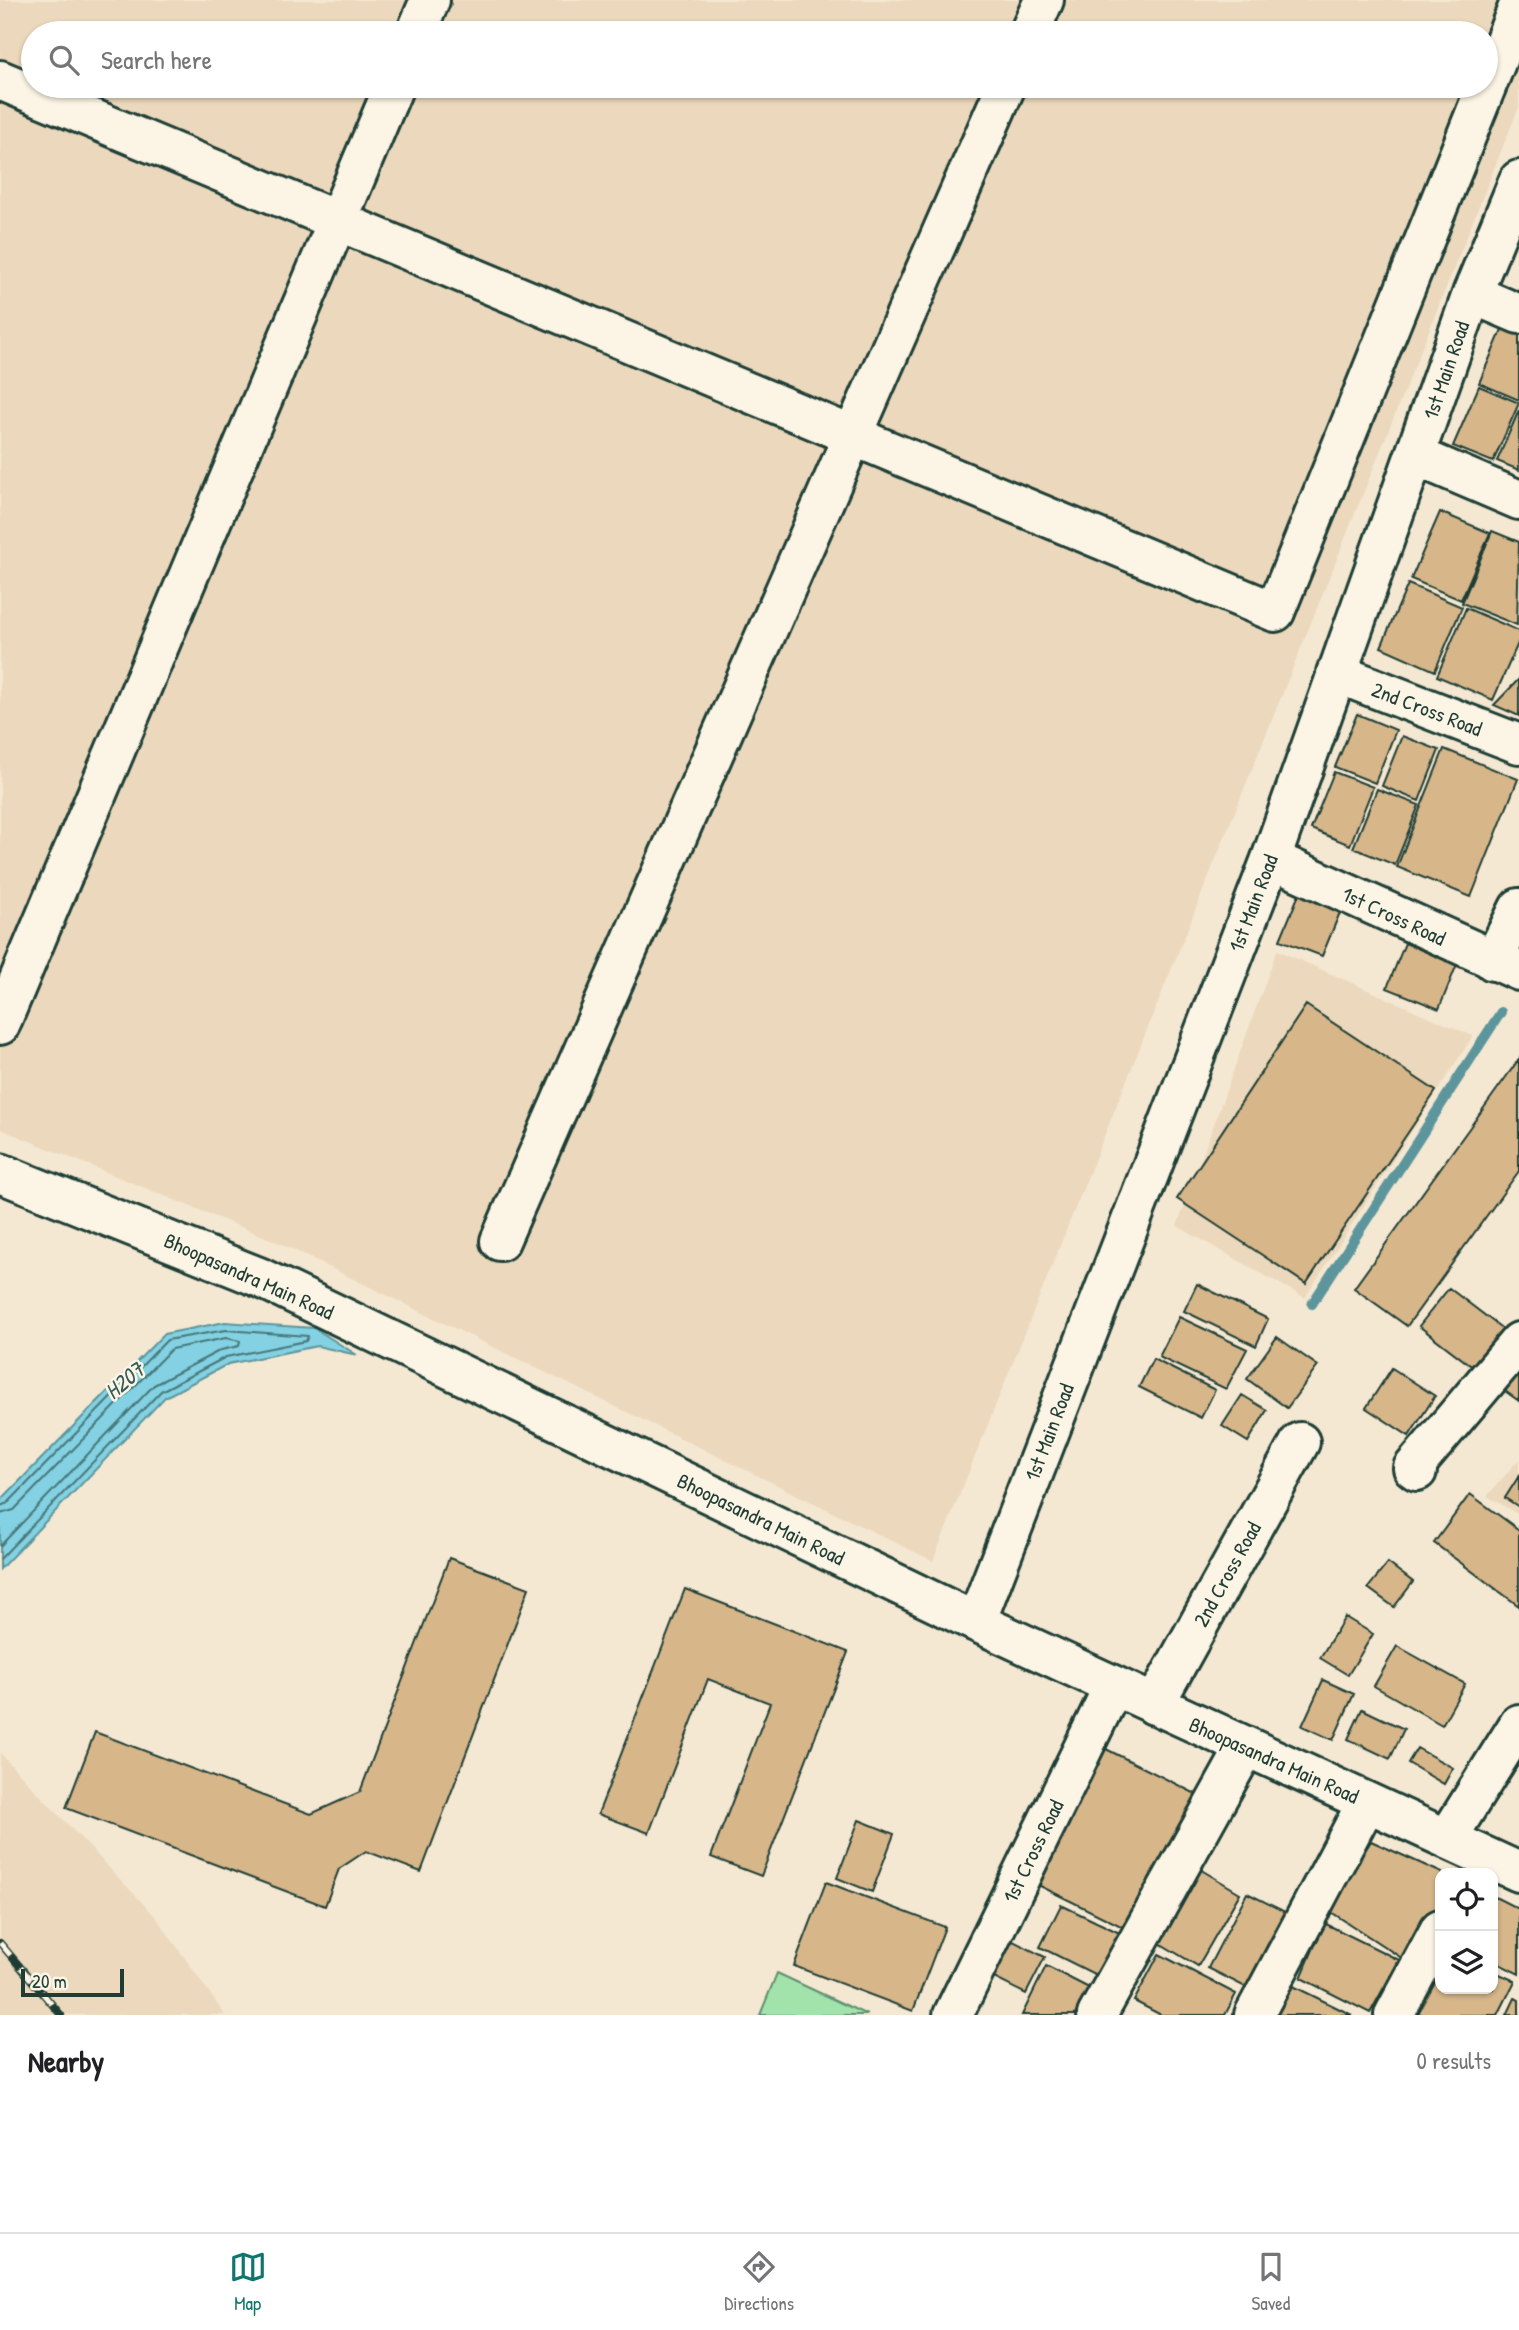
<!DOCTYPE html>
<html lang="en">
<head>
<meta charset="utf-8">
<style>
	:root { --surface:#fff; --page:#f6f6f6; --text:#202124; --muted:#757577; --line:#e0e0e0; --accent:#0f766e }
	body { margin:0; font-family:"Patrick Hand",sans-serif; background:var(--page); color:var(--text) }
	.controls { position:absolute; right:21px; bottom:21px; display:grid; overflow:hidden; border-radius:14px; box-shadow:0 2px 5px #0004 }
	.controls button { width:63px; height:63px; display:grid; place-items:center; padding:0; border:0; border-bottom:2px solid var(--line); background:var(--surface); color:var(--text); font:35px sans-serif }
	.scale { position:absolute; left:21px; bottom:18px; width:103px; box-sizing:border-box; padding-left:7px; border:4px solid #1f3d34; border-top:0; font-size:19px; line-height:24px; white-space:nowrap; color:#1f3d34; -webkit-text-stroke:5px #fcf5e5; paint-order:stroke }
	.list { margin:0; padding:0; list-style:none }
	h2 { display:flex; justify-content:space-between; align-items:center; height:91px; margin:0; padding:0 28px; font-size:30px }
	h2 small { font-size:23px; font-weight:400; color:var(--muted) }
	.icon { flex:none; width:38px; height:38px; fill:none; stroke:currentColor; stroke-width:2; stroke-linecap:round; stroke-linejoin:round }
	.map { position:relative; flex:none; width:1519px; height:2015px; overflow:hidden }
	.search { position:absolute; background:var(--surface); box-shadow:0 2px 5px #0004; left:21px; right:21px; top:21px; height:77px; display:flex; align-items:center; gap:18px; box-sizing:border-box; padding:0 24px; border-radius:38px; color:var(--muted); font-size:26px }
	.sheet { height:217px; background:var(--surface) }
	nav { display:flex; justify-content:space-around; align-items:center; box-sizing:border-box; height:98px; border-top:2px solid var(--line); background:var(--surface); font-size:19px; color:var(--muted) }
	nav a { display:grid; justify-items:center; gap:4px }
	nav .on { color:var(--accent) }
	.map>svg:first-child { display:block }
	.built { fill:#ecd9bd; fill-rule:evenodd }
	.green { fill:#a2e2ab; stroke:#609070; stroke-width:2 }
	.water { fill:#83d1e2; stroke:#5b969c; stroke-width:2 }
	.lines { fill:none; stroke-linecap:round; stroke-linejoin:round }
	.shore { stroke:#47787a; stroke-width:2 }
	.stream { stroke:#5b969c; stroke-width:10 }
	.building { fill:#d7b68a; stroke:#1f3d34; stroke-width:2 }
	.minor-casing { stroke:#1f3d34; stroke-width:44 }
	.minor { stroke:#fcf5e5; stroke-width:38 }
	.rail-casing { stroke:#1f3d34; stroke-width:8 }
	.rail { stroke:#fcf5e5; stroke-width:5; stroke-dasharray:16; stroke-linecap:butt }
	.labels { text-anchor:middle; dominant-baseline:central; stroke-width:5; stroke-linejoin:round; paint-order:stroke }
	.street-label { font-size:21px; fill:#1f3d34; stroke:#fcf5e5 }
	.water-label { font-size:23px; font-style:italic; fill:#335b57; stroke:#fcf5e5 }
</style>
</head>
<body>
<div class="map">
<svg width="1519" height="2015" viewBox="0 0 1519 2015">
	<rect width="100%" height="100%" fill="#f5e8d3"/>
	<filter id="ink" filterUnits="userSpaceOnUse"><feTurbulence type="fractalNoise" baseFrequency=".0143" numOctaves="2"/><feDisplacementMap in="SourceGraphic" scale="14" xChannelSelector="R" yChannelSelector="G"/><feConvolveMatrix kernelMatrix="1 2 1 2 8 2 1 2 1" color-interpolation-filters="sRGB"/></filter>
	<g filter="url(#ink)">
		<!-- built -->
		<path class="built" d="M0,0h1519v107l-586,1454 -658,-320 -275,-112zM33,33h1453v53h-1453z
			M1277,950l196,86 -168,262 -128,-72z
			M1519,1459v56l-32,-19z
			M0,1753l156,164 69,98h-225z"/>
		<!-- green -->
		<path class="green" d="M777,1973l90,42h-107z"/>
		<!-- water -->
		<path class="water" d="M225,1322l89,6 43,27 -40,-9 -89,18 -63,33 -165,172v-68l164,-167z"/>
		<g class="lines">
			<!-- shore -->
			<path class="shore" d="M0,1506l8,-3 159,-163 59,-10 82,6 -2,5 -80,16 -65,34 -161,168
				M0,1514l14,-4 157,-161 55,-11 14,3 -1,5 -18,4 -67,35 -154,161"/>
			<!-- stream -->
			<path class="stream" d="M1312,1304l189,-292"/>
		</g>
		<!-- building -->
		<path class="building" d="M1503,327l16,7v66l-40,-17z
			M1479,386l40,17 -26,59 -40,-16z
			M1519,410v60l-22,-9z
			M1440,512l50,21 -29,67 -50,-21z
			M1492,531l27,11 -2,83 -55,-22z
			M1408,584l54,23 -27,64 -54,-24z
			M1466,608l53,23v10l-26,59 -56,-24z
			M1519,679v37l-25,-11z
			M1357,714l39,16 -21,53 -40,-16z
			M1402,736l37,14 -20,51 -37,-15z
			M1444,749l74,30 -47,118 -74,-30z
			M1334,772l39,15 -23,58 -39,-16z
			M1377,789l42,16 -24,60 -42,-17z
			M1299,894l42,16 -19,46 -42,-16z
			M1405,943l52,21 -18,45 -52,-21z
			M1306,1005l130,86 -130,193 -129,-85z
			M1519,1059v112l-112,155 -53,-38z
			M1197,1284l71,35 -12,27 -72,-35z
			M1449,1288l55,42 -30,38 -55,-42z
			M1179,1317l68,32 -21,40 -67,-32z
			M1277,1337l41,29 -31,42 -40,-29z
			M1153,1359l62,31 -14,28 -62,-31z
			M1392,1368l43,28 -26,40 -43,-28z
			M1519,1372v29l-14,-10z
			M1242,1395l25,15 -19,32 -26,-16z
			M1519,1476v31l-14,-9z
			M1470,1494l49,36v76l-85,-63z
			M449,1558l80,30 -108,284 -55,-21 -27,18 -14,37 -259,-98 29,-76 216,82 49,-22z
			M1388,1563l25,19 -19,25 -26,-19z
			M685,1589l163,63 -87,224 -50,-19 59,-154 -62,-24 -59,154 -51,-19z
			M1345,1617l28,17 -25,41 -28,-17z
			M1397,1646l68,38 -23,41 -68,-39z
			M1323,1680l31,14 -21,46 -31,-14z
			M1362,1709l42,20 -14,30 -42,-20z
			M1098,1745l104,52 -67,136 -105,-52z
			M1417,1748l36,20 -9,16 -36,-21z
			M859,1820l35,14 -22,58 -35,-14z
			M1371,1841l71,32 -2,29 -29,62 -83,-54z
			M1198,1868l42,25 -42,73 -42,-25z
			M826,1882l119,45 -32,84 -119,-45z
			M1247,1893l46,23 -40,75 -45,-23z
			M1493,1896l26,13v65l-26,-13z
			M1061,1905l65,31 -22,43 -64,-32z
			M1324,1923l75,37 -29,53 -69,-35z
			M1001,1935l44,22 -19,37 -44,-22z
			M1159,1954l77,40 -11,21h-64l-27,-14z
			M1440,1962v27h53v-18l22,10 -17,34h-84z
			M1046,1966l43,22 -14,27h-53z
			M1291,1985l61,30h-77z
			M1515,1998l4,2v15h-12z"/>
		<g class="lines">
			<!-- minor casing -->
			<g class="minor-casing">
				<path id="minor" d="M416,33l14,-33
					M1029,33l15,-33
					M0,80l1275,532 244,-607
					M1472,294l47,20
					M1416,456l103,44
					M1336,673l183,71
					M1271,859l248,112
					M1493,961l26,-53
					M0,1025l394,-939
					M0,1173l261,105 715,344 543,250
					M500,1241l506,-1155
					M1417,1471l-4,-3 106,-126
					M976,1622l295,-763 201,-565 47,-114
					M1154,1705l146,-263
					M1447,1839l72,-115
					M953,2015l160,-328
					M1097,2015l149,-268
					M1254,2015l113,-213
					M1394,2015l46,-86"/>
			</g>
			<!-- minor -->
			<use href="#minor" class="minor"/>
			<!-- rail casing -->
			<g class="rail-casing">
				<path id="rail" d="M0,1943l61,72"/>
			</g>
			<!-- rail -->
			<use href="#rail" class="rail"/>
		</g>
	</g>
	<g class="labels">
		<!-- street labels -->
		<g class="street-label">
			<text transform="translate(1446 370) rotate(-71)">1st Main Road</text>
			<text transform="translate(1427 709) rotate(21)">2nd Cross Road</text>
			<text transform="translate(1253 903) rotate(-69)">1st Main Road</text>
			<text transform="translate(1394 916) rotate(25)">1st Cross Road</text>
			<text transform="translate(249 1276) rotate(24)">Bhoopasandra Main Road</text>
			<text transform="translate(1049 1432) rotate(-69)">1st Main Road</text>
			<text transform="translate(761 1519) rotate(26)">Bhoopasandra Main Road</text>
			<text transform="translate(1227 1574) rotate(-61)">2nd Cross Road</text>
			<text transform="translate(1274 1760) rotate(24)">Bhoopasandra Main Road</text>
			<text transform="translate(1033 1851) rotate(-64)">1st Cross Road</text>
		</g>
		<!-- water labels -->
		<g class="water-label">
			<text transform="translate(124 1380) rotate(-40)">H207</text>
		</g>
	</g>
</svg>
<div class="controls">
<button><svg class="icon" aria-label="locate" viewBox="0 0 24 24"><circle cx="12" cy="12" r="6"/><path d="M12 2v4M12 18v4M2 12h4M18 12h4"/></svg></button>
<button><svg class="icon" aria-label="layers" viewBox="0 0 24 24"><path d="M12 4l9 5-9 5-9-5zM3 14l9 5 9-5"/></svg></button>
</div>
<div class="scale">20 m</div>
<div class="search"><svg class="icon" aria-label="search" viewBox="0 0 24 24"><circle cx="10" cy="10" r="6"/><path d="M15 15l6 6"/></svg>Search here</div>
</div>
<section class="sheet">
<h2>Nearby<small>0 results</small></h2>
<ul class="list">
</ul>
</section>
<nav>
<a class="on"><svg class="icon" aria-label="map" viewBox="0 0 24 24"><path d="M3 6l6-2 6 2 6-2v14l-6 2-6-2-6 2zM9 4v14M15 6v14"/></svg>Map</a>
<a><svg class="icon" aria-label="directions" viewBox="0 0 24 24"><path d="M12 3l9 9-9 9-9-9zM9 14v-3h6M13 9l2 2-2 2"/></svg>Directions</a>
<a><svg class="icon" aria-label="saved" viewBox="0 0 24 24"><path d="M7 4h10v16l-5-4-5 4z"/></svg>Saved</a>
</nav>
</body>
</html>
